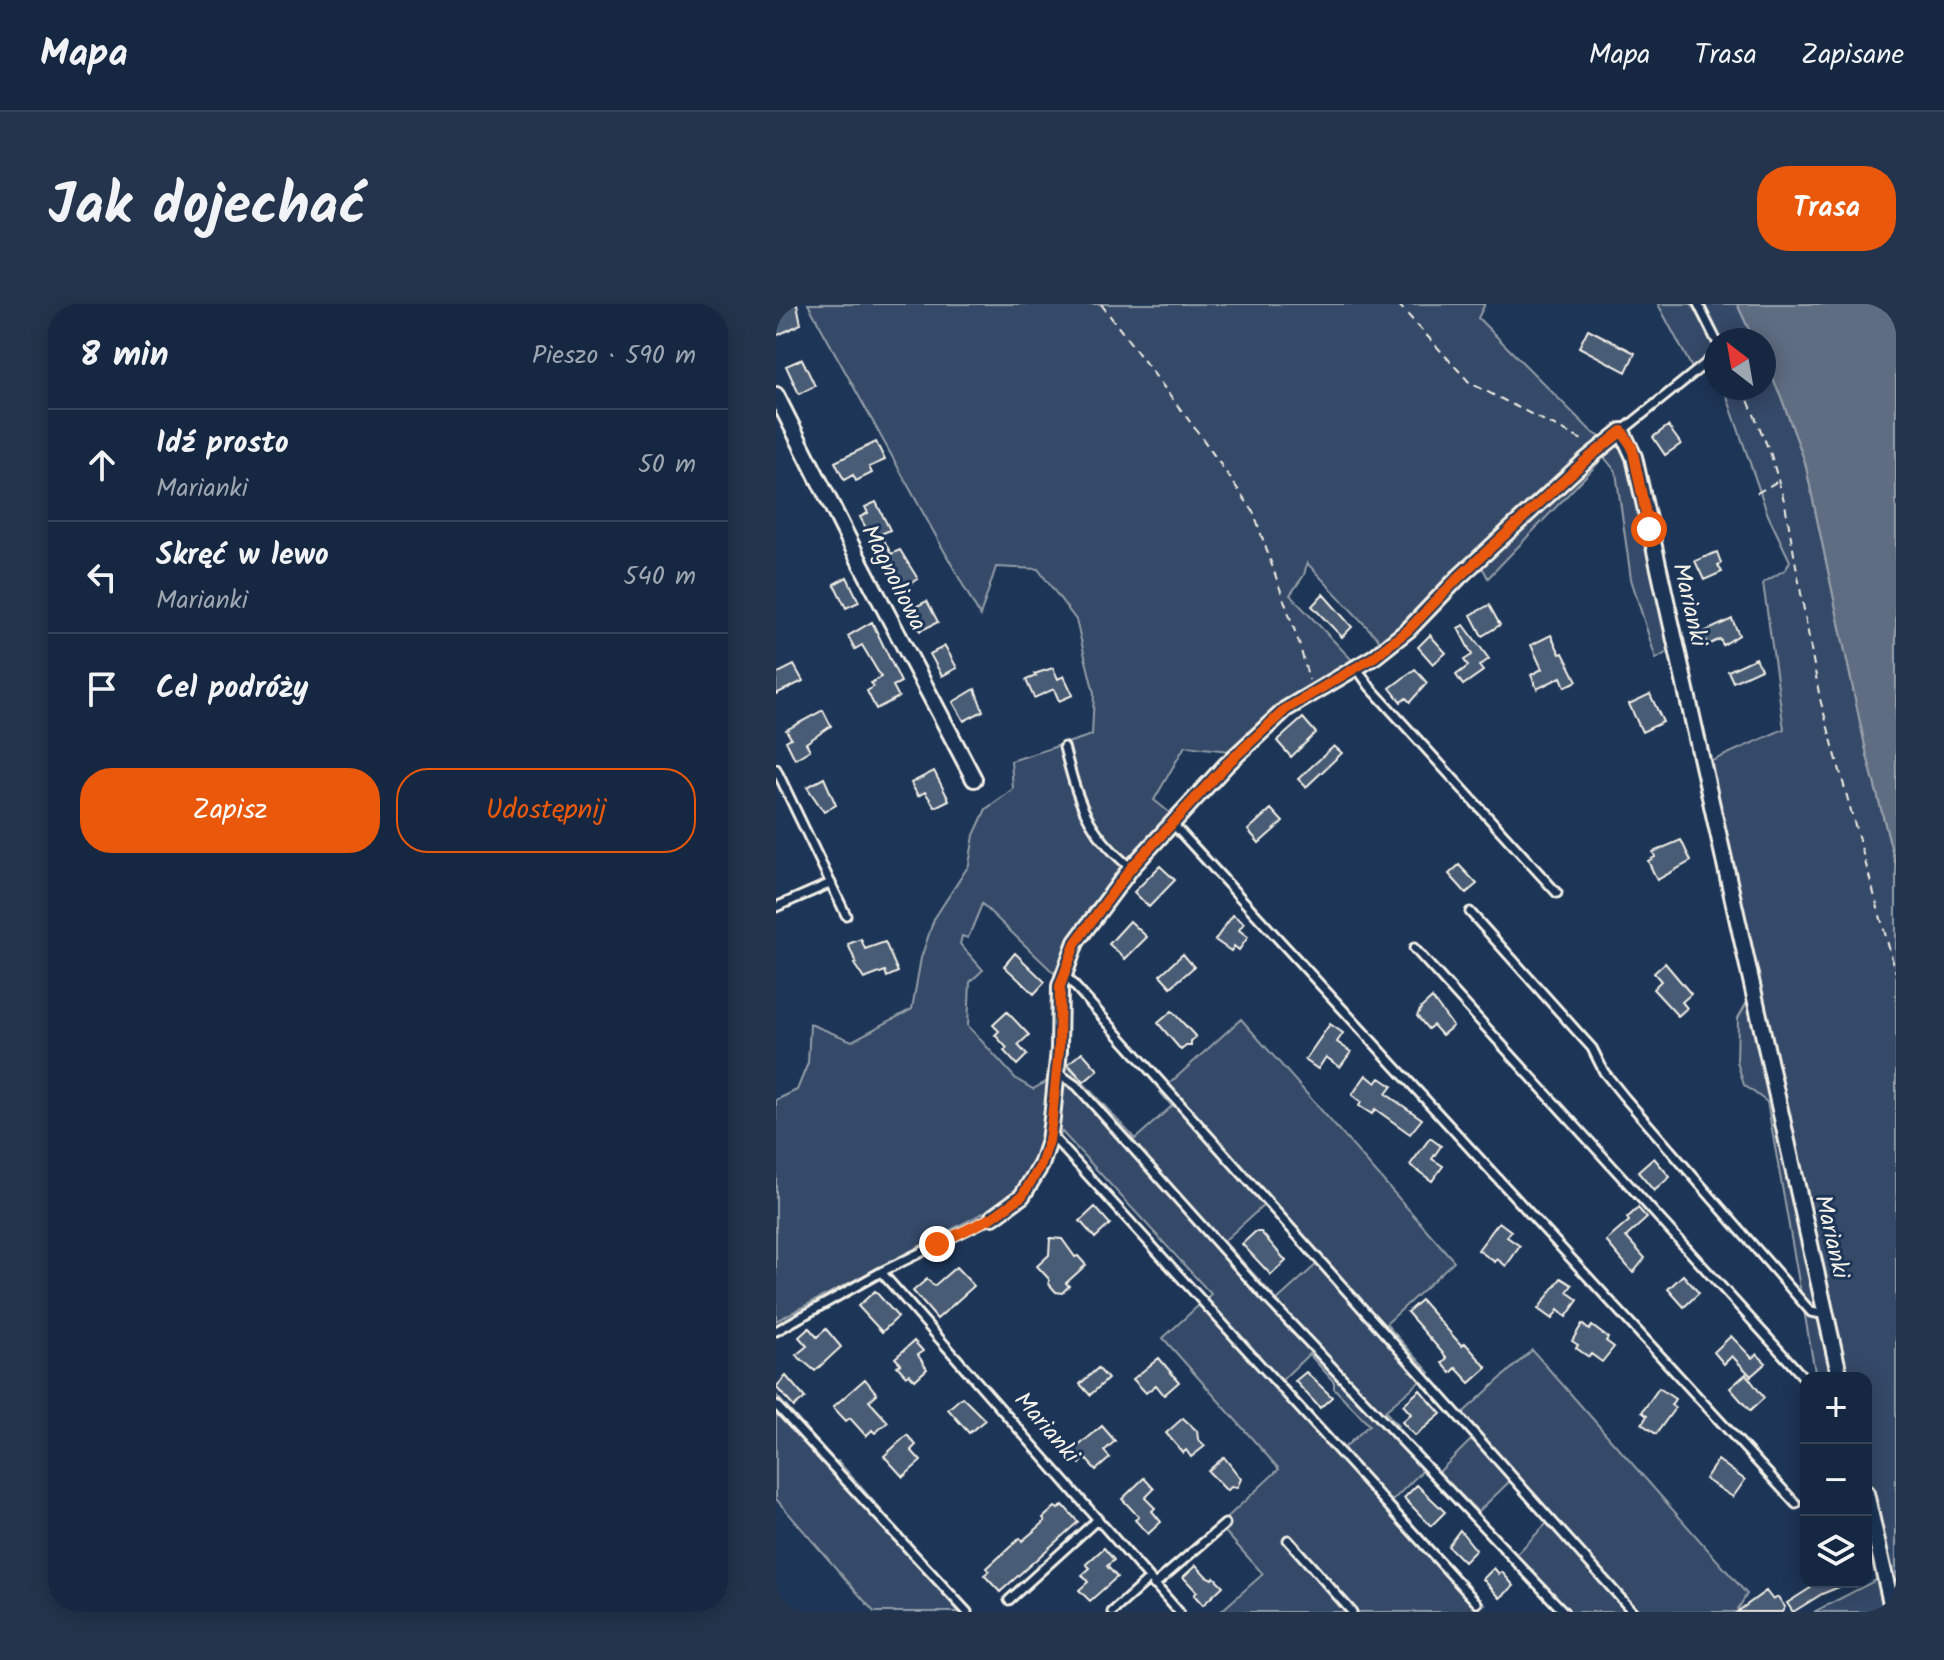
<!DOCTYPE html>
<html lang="pl">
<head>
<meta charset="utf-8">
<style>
	:root { --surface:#162841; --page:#23344c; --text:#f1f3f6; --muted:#9ea6b1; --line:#35445a; --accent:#ea580c }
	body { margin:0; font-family:Kalam,sans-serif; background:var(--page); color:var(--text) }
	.controls { position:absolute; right:24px; bottom:24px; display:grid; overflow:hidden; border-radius:16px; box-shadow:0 4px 20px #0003 }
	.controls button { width:72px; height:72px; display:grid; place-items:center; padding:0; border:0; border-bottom:2px solid var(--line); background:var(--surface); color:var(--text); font:40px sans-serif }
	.compass { position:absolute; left:928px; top:24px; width:72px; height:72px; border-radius:50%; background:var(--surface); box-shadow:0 4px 20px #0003; rotate:329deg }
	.stop { position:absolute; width:24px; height:24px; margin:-18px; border:6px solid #ea580c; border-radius:50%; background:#fff }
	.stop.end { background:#ea580c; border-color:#fff; box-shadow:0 2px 8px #0008 }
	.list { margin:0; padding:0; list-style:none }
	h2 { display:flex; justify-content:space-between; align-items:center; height:104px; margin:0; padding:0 32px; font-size:34px }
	h2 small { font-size:26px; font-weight:400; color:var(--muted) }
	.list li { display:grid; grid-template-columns:52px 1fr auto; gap:24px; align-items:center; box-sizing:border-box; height:112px; padding:0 32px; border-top:2px solid var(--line) }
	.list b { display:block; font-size:30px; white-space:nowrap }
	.list p { margin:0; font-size:26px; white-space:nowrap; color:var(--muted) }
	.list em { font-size:26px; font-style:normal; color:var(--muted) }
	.actions { display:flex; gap:16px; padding:24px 32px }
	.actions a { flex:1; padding:18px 0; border:2px solid var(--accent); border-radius:32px; text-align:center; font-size:28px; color:var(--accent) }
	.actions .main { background:var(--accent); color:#fff }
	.icon { flex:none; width:44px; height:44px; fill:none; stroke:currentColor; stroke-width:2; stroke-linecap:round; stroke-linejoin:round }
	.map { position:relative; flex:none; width:1120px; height:1308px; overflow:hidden; border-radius:32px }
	header { display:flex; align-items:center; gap:48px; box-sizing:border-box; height:112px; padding:0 40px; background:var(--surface); border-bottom:2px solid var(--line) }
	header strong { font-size:38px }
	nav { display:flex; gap:44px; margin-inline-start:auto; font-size:28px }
	.intro { display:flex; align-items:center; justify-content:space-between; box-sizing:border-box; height:192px; padding:0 48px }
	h1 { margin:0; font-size:56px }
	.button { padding:20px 36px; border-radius:32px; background:var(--accent); color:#fff; font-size:28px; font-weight:700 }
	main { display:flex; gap:48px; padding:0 48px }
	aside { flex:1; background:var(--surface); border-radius:32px; box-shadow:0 4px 20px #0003 }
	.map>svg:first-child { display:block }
	.green { fill:#354a67; stroke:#949ea8; stroke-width:2; fill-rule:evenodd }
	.water { fill:#5e6d82; stroke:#9aa2ab; stroke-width:2 }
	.building { fill:#485b74; stroke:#f4f1e8; stroke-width:2 }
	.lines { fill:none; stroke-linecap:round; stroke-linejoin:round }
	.service-casing { stroke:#f4f1e8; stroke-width:13 }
	.minor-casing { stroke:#f4f1e8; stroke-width:20 }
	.path { stroke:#f4f1e8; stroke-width:2; stroke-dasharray:8 6; stroke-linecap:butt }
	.service { stroke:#1d3557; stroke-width:7 }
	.minor { stroke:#1d3557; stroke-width:14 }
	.route { stroke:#ea580c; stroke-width:10 }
	.labels { text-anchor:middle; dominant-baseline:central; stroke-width:6; stroke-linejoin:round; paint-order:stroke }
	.street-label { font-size:24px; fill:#f4f1e8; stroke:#1d3557 }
</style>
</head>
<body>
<header>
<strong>Mapa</strong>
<nav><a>Mapa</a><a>Trasa</a><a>Zapisane</a></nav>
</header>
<div class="intro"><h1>Jak dojechać</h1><a class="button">Trasa</a></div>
<main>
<aside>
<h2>8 min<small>Pieszo · 590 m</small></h2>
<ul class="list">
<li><svg class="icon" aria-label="ahead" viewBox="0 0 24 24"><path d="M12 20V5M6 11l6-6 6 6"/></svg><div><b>Idź prosto</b><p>Marianki</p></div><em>50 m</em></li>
<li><svg class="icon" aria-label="left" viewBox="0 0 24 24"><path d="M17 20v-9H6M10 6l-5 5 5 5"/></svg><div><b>Skręć w lewo</b><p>Marianki</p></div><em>540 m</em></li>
<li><svg class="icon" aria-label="arrive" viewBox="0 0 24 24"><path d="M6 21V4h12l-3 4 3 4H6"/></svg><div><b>Cel podróży</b></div></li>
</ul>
<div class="actions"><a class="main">Zapisz</a><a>Udostępnij</a></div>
</aside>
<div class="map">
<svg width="1120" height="1308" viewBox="0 0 1120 1308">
	<rect width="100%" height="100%" fill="#1d3557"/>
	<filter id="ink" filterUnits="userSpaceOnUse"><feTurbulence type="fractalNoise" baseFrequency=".0125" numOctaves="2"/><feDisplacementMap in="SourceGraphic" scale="16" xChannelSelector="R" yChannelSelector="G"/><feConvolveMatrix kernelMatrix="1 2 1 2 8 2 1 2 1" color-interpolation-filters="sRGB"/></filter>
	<g filter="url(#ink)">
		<!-- green -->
		<path class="green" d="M32,0h677l-7,14 114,114 35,20 42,199 -13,8 -25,-80 -15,-107 -12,-15 -116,121 -13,-24c-33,27 -57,64 -93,89l-75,-80 -3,12 -14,20 63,66 -64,38 -26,19 -33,33 -45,-5 -31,54 21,17 -89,96 -19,28 -10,35 -75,-72 -14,34 -6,-2 -2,8 23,26 -13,12 -2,44 48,53 17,10 16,-9 5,-29 81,88 37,-33 -12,-14 81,-73 213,242 -68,63 44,49 -45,38 13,15 -2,3 34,34 -38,38 93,103 -10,8h-255l43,-38 -44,-49 60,-56 -116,-131 48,-44 -149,-162 -24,45 -28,22 -234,122v-221l21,-10 11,-27 2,-39 42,17 60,-32 9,-51 13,-39 35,-54 5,-30 12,-26 27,-20 -2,-28 81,-26 2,-42 -18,-73 -38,-51 -42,-2 -16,49zM489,900l53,59 -41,37 -53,-59zM533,1050l25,28v6l35,37 -25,23 -62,-68z
			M882,0h79l17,36h-38v28l-6,-15 -18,15z
			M988,56l16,34 25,68 62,293 29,111v746h-82l74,-38 -22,-104v-92h-50l-49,-276 -23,-17 -7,-23 1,-44 18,-32 -58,-219 86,-38 -21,-146 23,-14 4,-8 -22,-46 -44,-127h40z
			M756,1046l215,244 -9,15 1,3h-180l-50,-50 39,-40 -37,-42 -33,32 -39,-40 34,-34 -17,-19z
			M0,1091l60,67 2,-1 133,151h-97l-98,-113z"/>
		<!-- water -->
		<path class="water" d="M961,0h159v562l-29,-111 -62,-293 -25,-68 -16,-34v-20h-10z"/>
		<!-- building -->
		<path class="building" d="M18,0h3l4,20 -25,12v-23z
			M812,25l47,24 -9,19 -47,-25z
			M26,55l13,27 -16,8 -13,-28z
			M892,122l13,18 -16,11 -12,-18z
			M100,138l9,18 -16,7 3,6 -16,8 -3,-6 -9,5 -9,-18z
			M100,198l14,28 -9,4 10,20 9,-4 18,29 -19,10 -39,-72 8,-4 -3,-6z
			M941,248l4,11 -3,2 4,7 -18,8 -9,-19z
			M71,273l12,25 -13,6 -12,-24z
			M547,290l29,33 -10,10 -30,-31z
			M151,297l11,21 -18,9 -11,-21z
			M713,301l11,20 -18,11 -11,-21z
			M956,315l7,16 -16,10 -3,-6 -12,6 -6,-12z
			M96,318l29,60 -8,4 6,11 -23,12 -9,-18 6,-4 -2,-4 10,-6 -19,-32 -7,4 -7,-13z
			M688,321l25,34 -10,7 4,5 -20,14 -7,-10 12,-9 -4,-6 8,-5 -14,-27z
			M654,331l16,18 -13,11 -15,-17z
			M775,331l9,19 3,-1 14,28 -12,6 -4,-10 -24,12 -6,-14 11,-6 -11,-24z
			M169,342l12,22 -15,8 -12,-22z
			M980,354l5,11 -28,13 -5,-11z
			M18,361l9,16 -27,13v-20z
			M277,364l5,11 6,-3 9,19 -14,6 -5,-12 -20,9 -8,-18 10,-4 -2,-2z
			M639,365l12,14 -17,19 -4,-4 -5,4 -11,-14z
			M199,385l8,22 -19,10 -11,-19z
			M874,390l13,28 -21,10 -13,-28z
			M47,406l8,16 -25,17 4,7 -15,9 -9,-18 5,-3 -5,-8z
			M527,414l13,15 -25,24 -14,-16z
			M558,442l8,7 -36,34 -8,-8z
			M158,467l15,29 -14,7 -10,-15 -7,4 -7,-13z
			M48,474l12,27 -12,7 -17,-25z
			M495,505l12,13 -24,21 -11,-13z
			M905,536l10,21 -34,19 -9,-19 7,-4 -2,-5z
			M683,561l18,19 -11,9 -17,-19z
			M384,562l15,14 -26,27 -15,-15z
			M457,611l11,8 -5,7 9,7 -9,13 -5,-4 -3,5 -16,-11z
			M354,617l17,16 -22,22 -16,-15z
			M85,635l4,10 20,-7 13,30 -11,5 -2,-6 -21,8 -10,-15 2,-1 -8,-19z
			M239,649l30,29 -11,12 -30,-28z
			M407,650l11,13 -23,20 -11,-12z
			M889,659l26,31 -9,8 5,6 -9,8 -25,-27 8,-8 -7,-8z
			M656,694l21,28 -11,9 -9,-10 -5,4 -11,-13 4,-8z
			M396,707l24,26 -5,4v5h-5l-5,4 -23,-27z
			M231,708l22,23 -11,10 9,10 -10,10 -13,-14 3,-3 -12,-13 4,-4 -6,-6z
			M554,720l13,9 -6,9 14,10 -11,15 -14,-10 -8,12 -13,-9z
			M306,748l16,18 -14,12 -16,-18z
			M590,771l10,8 4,-5 12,8 -6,8 36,25 -12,15 -35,-25 -3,5 -13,-8 2,-4 -9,-7z
			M654,834l11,8 -9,13 11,7 -11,15 -22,-16z
			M878,854l16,19 -16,14 -16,-19z
			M319,903l15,17 -15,14 -15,-17z
			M862,904l9,10 -21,19 19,21 -12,15 -27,-32 23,-20 -2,-3z
			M723,918l12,9 -4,6 13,9 -14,20 -9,-7 -2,3 -17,-12z
			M479,928h6l25,29 -15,14 -29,-31z
			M274,934l12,1 13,18 3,-1 8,9 -20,18 3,3 -7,7 -6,-1 -7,-8v-5l-12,-13 12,-11z
			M180,963l18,19 -37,33 -24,-28 14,-12 7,7z
			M907,971l16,18 -15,14 -16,-18z
			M785,974l11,7 -5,7 11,8 -12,17 -8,-7 -6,9 -14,-10z
			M99,987l23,26 -16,15 -24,-26z
			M645,996l41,46 3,-3 22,25 -17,15 -14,-15 -5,5 -9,-10 5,-5 -40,-46z
			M806,1020l7,6 3,-4 16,12 -2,3 8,6 -12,15 -11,-8 -2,3 -13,-9 2,-3 -6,-4z
			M33,1024l8,9 9,-8 15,18 -26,24 -19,-16 11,-9 -8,-9z
			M955,1032l21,22 5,-4 9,9 -15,13 -19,-20 -8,8 -10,-12z
			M138,1037l9,10 -5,4 9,14 -12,11 -6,-6 -3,2 -9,-10 4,-2 -6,-6z
			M383,1054l20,24 -15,13 -8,-10 -10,8 -13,-14z
			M322,1064l10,11 -18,16 -10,-11z
			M530,1068l26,25 -12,11 -25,-27z
			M970,1070l18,24 -14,13 -20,-23z
			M10,1072l19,22 -11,9 -18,-20z
			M89,1075l12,15 -8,7 19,21 -13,11 -3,-3 -6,6 -16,-18 -4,3 -13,-14z
			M883,1084l16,11 -4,6 4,3 -19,26 -14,-10 5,-8 -5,-4z
			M644,1086l21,24 -26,22 -13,-14 9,-8 -8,-9z
			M186,1093l23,23 -16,13 -21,-24z
			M407,1114l14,13 1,8 7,7 -14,11 -5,-7 -3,3 -17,-20z
			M326,1122l13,15 -11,10 6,7 -14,12 -11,-12 -5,6 -10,-11z
			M131,1131l9,10 -5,5 10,11 -18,16 -19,-21z
			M448,1153l17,22 -4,9 -6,-1 -4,4 -19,-20z
			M942,1156l27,20 -12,17 -28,-18z
			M368,1174l10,11 -9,9 10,10 -3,3 9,11 -13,12 -13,-14 4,-3 -17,-18z
			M641,1181l28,27 -14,14 -27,-28z
			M287,1201l15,17 -78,70 -16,-17 5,-4 -2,-3 33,-30 2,3 18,-15 5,-5 -2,-3 12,-11 3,2z
			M684,1226l16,20 -12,12 -16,-16z
			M328,1244l10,12 -7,6 10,11 -27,24 -11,-11 9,-8 -6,-7 8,-7 -4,-4z
			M420,1261l10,11 6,3 2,-2 9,9 -20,19 -9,-10 3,-3 -14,-15z
			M718,1264l5,6 3,-2 12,14 -14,12 -17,-19z
			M1044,1278h31l-29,12 -29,18 -6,-9z
			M990,1287l7,9 5,-3 7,10 -3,5h-45z"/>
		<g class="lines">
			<!-- service casing -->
			<g class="service-casing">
				<path id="service" d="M922,0l18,36
					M846,127l94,-76
					M580,363l14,20 187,206
					M288,443c14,54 22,84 67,121
					M0,465l70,146
					M396,519l624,681
					M0,603l55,-24
					M694,608l112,125 10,11 12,24 21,26 186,214 16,3
					M638,644l392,432
					M289,671l568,637
					M281,768l20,14 184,206 303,320
					M276,832l425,467
					M217,913l-112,55 298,340
					M0,1027l105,-59
					M0,1101l191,207
					M512,1236l64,72
					M378,1281l71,-61
					M233,1296l89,-81
					M336,1308l37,-33"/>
			</g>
			<!-- minor casing -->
			<g class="minor-casing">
				<path id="minor" d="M0,91l84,167 114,217
					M217,913l29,-21 19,-31 8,-24 3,-23 7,-68 1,-64 16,-44 55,-74 95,-103 60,-56 88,-52 34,-27 51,-53 127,-117 36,-29 12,26 206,921
					M1090,1189l27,119"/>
			</g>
			<!-- path -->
			<path class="path" d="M325,0l99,131 53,76 46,132 10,37
				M622,0l72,79 114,58
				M967,84l28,67 14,49 35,195 76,274
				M981,189l21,-12"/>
			<!-- service -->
			<use href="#service" class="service"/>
			<!-- minor -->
			<use href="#minor" class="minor"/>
		</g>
	</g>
	<g class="lines" filter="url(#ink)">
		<!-- route -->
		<path class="route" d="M161,940l56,-27 29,-21 19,-31 8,-24 3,-23 7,-68 1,-64 16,-44 55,-74 95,-103 60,-56 88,-52 34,-27 51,-53 127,-117 36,-29 10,16 17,82"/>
	</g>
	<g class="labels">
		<!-- street labels -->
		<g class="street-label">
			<text transform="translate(117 274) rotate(63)">Magnoliowa</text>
			<text transform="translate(913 301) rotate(77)">Marianki</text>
			<text transform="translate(1055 933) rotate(77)">Marianki</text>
			<text transform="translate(270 1124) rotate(49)">Marianki</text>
		</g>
	</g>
</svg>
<div class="controls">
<button>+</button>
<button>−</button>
<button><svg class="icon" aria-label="layers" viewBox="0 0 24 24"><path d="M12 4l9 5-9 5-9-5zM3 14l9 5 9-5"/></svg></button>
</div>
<svg class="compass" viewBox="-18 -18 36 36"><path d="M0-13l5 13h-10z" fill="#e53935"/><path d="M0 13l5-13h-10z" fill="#9ea6b1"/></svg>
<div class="stop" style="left:873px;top:225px"></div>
<div class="stop end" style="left:161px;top:940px"></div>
</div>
</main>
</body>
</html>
